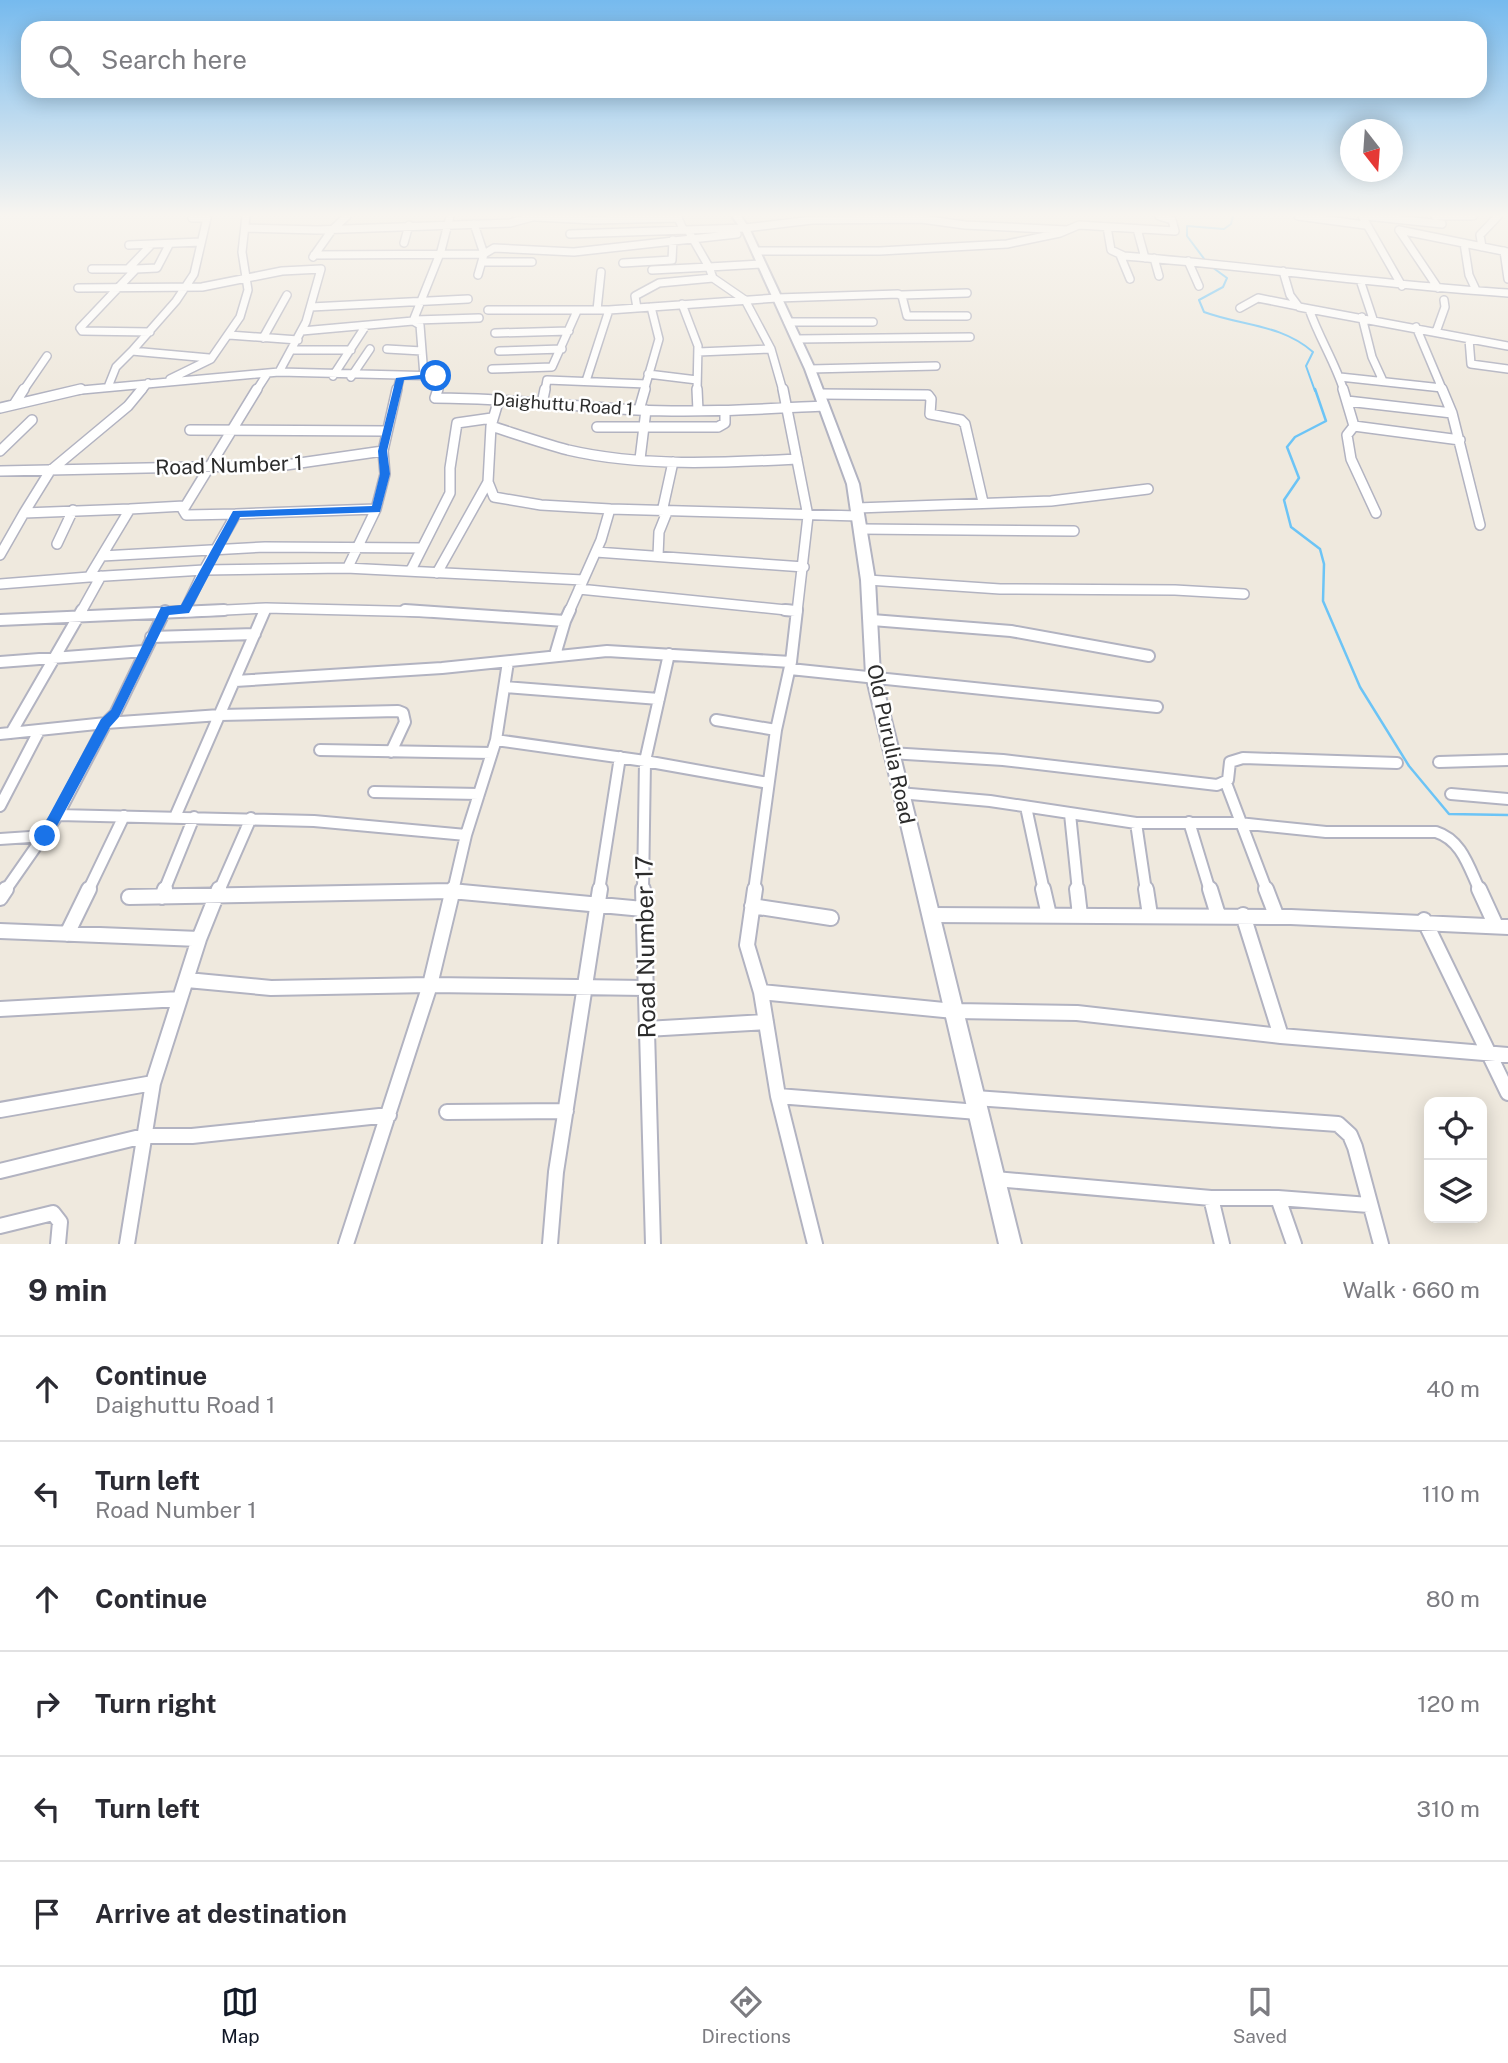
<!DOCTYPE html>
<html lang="en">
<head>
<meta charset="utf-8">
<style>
	:root { --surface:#fff; --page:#f2f2f3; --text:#2b2b33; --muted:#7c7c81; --line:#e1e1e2; --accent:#111827 }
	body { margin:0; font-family:"Public Sans",sans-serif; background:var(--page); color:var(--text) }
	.controls { position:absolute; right:21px; bottom:21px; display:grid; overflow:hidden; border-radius:14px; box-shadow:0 4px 18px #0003 }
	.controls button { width:63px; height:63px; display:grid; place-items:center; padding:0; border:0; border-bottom:2px solid var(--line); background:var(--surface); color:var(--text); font:35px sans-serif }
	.compass { position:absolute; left:1340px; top:119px; width:63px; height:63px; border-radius:50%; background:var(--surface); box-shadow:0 4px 18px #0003; rotate:163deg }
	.stop { position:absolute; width:21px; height:21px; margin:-16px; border:5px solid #1a73e8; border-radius:50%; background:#fff }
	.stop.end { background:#1a73e8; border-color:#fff; box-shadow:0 2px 7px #0008 }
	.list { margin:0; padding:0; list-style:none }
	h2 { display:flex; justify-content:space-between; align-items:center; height:91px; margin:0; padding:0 28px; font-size:30px }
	h2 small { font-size:23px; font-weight:400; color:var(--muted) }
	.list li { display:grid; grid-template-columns:46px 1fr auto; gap:21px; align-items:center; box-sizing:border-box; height:105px; padding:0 28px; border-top:2px solid var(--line) }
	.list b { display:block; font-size:26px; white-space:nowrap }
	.list p { margin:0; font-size:23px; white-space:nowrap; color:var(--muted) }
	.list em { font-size:23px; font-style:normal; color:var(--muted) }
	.icon { flex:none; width:38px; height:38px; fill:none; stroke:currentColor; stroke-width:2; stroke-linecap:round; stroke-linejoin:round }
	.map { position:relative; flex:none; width:1508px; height:1244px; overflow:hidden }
	.search { position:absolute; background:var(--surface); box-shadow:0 4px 18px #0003; left:21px; right:21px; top:21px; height:77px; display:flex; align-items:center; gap:18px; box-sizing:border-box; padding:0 24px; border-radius:21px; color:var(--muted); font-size:26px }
	.sheet { height:721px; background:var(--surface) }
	nav { display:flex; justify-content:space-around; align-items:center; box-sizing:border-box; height:98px; border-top:2px solid var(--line); background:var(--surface); font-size:19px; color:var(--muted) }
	nav a { display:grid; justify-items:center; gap:4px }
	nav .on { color:var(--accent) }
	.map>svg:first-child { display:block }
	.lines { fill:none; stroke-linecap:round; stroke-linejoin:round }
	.stream-far1 { stroke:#6cc4f6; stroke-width:2 }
	.stream { stroke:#6cc4f6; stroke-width:2.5 }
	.minor-far3-casing { stroke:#b2b3c1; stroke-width:10 }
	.minor-far2-casing { stroke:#b2b3c1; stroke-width:12 }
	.minor-far1-casing { stroke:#b2b3c1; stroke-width:14 }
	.minor-casing { stroke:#b2b3c1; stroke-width:18 }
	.secondary-casing { stroke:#b2b3c1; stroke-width:4 }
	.minor-far3 { stroke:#fff; stroke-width:7 }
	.minor-far2 { stroke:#fff; stroke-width:9 }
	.minor-far1 { stroke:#fff; stroke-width:10 }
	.minor { stroke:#fff; stroke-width:14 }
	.secondary { fill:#fff; fill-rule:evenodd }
	.route { fill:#1a73e8 }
	.labels { text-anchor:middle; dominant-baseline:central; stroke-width:5; stroke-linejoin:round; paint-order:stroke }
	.far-street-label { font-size:18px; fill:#2c2c2c; stroke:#fff }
	.street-label { font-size:21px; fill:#2c2c2c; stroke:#fff }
	.near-street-label { font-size:24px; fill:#2c2c2c; stroke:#fff }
</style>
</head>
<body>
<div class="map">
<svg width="1508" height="1244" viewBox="0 0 1508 1244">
	<rect width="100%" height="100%" fill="#efe9de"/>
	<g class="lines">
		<!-- stream-far1 -->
		<path class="stream-far1" d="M1205,260l-18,-24v-10l37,3 7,-5 2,-8
			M1212,267l15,11 -4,9 -24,13 5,12c38,14 77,12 109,40l-7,14 9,25"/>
		<!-- stream -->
		<path class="stream" d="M1315,389l11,32 -31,16 -8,10 12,31 -15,22 7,27 29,22 4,15 -1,37 37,86 49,79 40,48 59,1"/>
		<!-- minor-far3 casing -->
		<g class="minor-far3-casing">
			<path id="minor-far3" d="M1298,216l67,9
				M1362,216l40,70
				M1366,216l76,8
				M1435,216h38
				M536,217l58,3 84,-2 5,11
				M474,224l10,30 -6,21
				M1107,227l4,23 13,6c128,10 256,29 384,37
				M245,228l72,2 193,-7 26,-7
				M1137,229l8,29
				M1399,230l109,22
				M1399,230l39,58
				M570,234l175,-6 67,-8 109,-1 44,6 102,5
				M690,234l19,33 52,-3
				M404,243l5,-18
				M1464,243l5,32 7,15
				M129,245l72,-3
				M1482,247l-2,-12 18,-19
				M756,251h124l127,-7 53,-11 19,-8 96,6 -3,-11 -13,-4
				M1504,251l4,28
				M314,255l170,-1 10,-6 80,4 163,-18
				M1120,255l10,24
				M313,257l19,-27 15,-14
				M1154,258l5,18
				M1188,261l11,25
				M482,262h50
				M623,263l49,-3 1,-20
				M92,269h44l-56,59 2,3 68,1
				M128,269l22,-23
				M136,269l21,-1 12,-23
				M1283,271l7,24 9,12 209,39
				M713,278l32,22 26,49 12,42
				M1360,280l13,39
				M78,288l124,-1 80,-16 39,-2 -15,53 -27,50
				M902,295l65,-2
				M682,304l16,42 -1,45
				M311,307l157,-8
				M637,308l-2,-12 24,-13 54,-5 -4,-11 -57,3
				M1240,308l18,-10 40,8
				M1309,309c10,29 26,53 35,82
				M488,310h121l168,-12 121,-4 4,2 5,20h60
				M597,310l4,-38
				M1362,317l10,40 11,24
				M415,320l64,-2
				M413,321l7,4 4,51
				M788,322h85
				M1416,327l27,64
				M302,331l111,-10 28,-70 9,-35
				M1436,332l9,-25 -1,-7
				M495,333l74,-2
				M229,335l69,5
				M263,338l24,-43
				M797,339l173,-2
				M1469,339l2,25 37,5
				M387,349l35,2
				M293,350h58
				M132,351l44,-50 18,-27 13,-56h-15
				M499,351l63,-2
				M698,352l73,-3
				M492,369l60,-2 25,-56
				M810,369l126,-3
				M648,374l49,6
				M333,376l32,-49
				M351,377l19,-28
				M1340,377l102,11
				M170,379l41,-20 29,-42 8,-27 -6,-38 4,-36
				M586,381l23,-71
				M108,387l8,-20 16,-16 77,7
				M23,391l24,-35
				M71,391l208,-19 162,4 -4,15
				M141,391l7,-8
				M256,391l11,-17
				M397,391l3,-13
				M545,391l2,-11 99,4
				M644,391l15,-52 -8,-32"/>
		</g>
		<!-- minor-far2 casing -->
		<g class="minor-far2-casing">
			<path id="minor-far2" d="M142,389l-14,17 -78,65 -26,42 106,-4 -41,68 115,-7 32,-56 140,-5 9,-35 -2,-23
				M438,389l-3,9c68,0 135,8 202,12 62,3 125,-1 187,-4
				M697,389l1,22
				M783,389l25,127 -11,96
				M1343,389l11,37 -7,9 4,24 25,54
				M1442,389l10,24 28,112
				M820,394l108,1 3,4 -1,15 31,6 4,4 18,78
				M499,399l-8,27c25,8 51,17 77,24 73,17 154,13 229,9
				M1347,401l105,12
				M15,403l9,-14
				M542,404l3,-15
				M0,408l81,-19
				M639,410l6,-21
				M491,426l-3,56 6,15 47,8 69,4
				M1354,426l106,14
				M597,427h121l7,-4v-12
				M190,430l196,1
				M0,451l32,-31
				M640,459l6,-49
				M0,471l286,-6 97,-14 14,-62
				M857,508l194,-7 97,-12
				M130,509l54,-3
				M662,512l11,-50
				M236,514l-50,1 -3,-5 74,-121
				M860,529l214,2
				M57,544l16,-34
				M596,552l208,15
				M0,555l24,-42
				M102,556l163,-9 157,1
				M658,556l1,-24 8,-20
				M348,567l28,-58
				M411,570l39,-77v-25l7,-45 35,-5
				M437,573l51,-91
				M868,580l132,9 175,1 69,4
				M0,584l89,-7
				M579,589l217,22
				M185,610l19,-40 142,-2 237,12
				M81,612l20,-36
				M186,612l80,-4 164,4
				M264,612l2,-4
				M569,612l32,-72 9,-31 248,7"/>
		</g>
		<!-- minor-far1 casing -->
		<g class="minor-far1-casing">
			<path id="minor-far1" d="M405,610l160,11 5,-11
				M785,610l11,1
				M0,620l224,-10
				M872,620l139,11 138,25
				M151,637l104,-3
				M555,655l10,-34
				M0,662l144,-11
				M790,669l367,38
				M235,681l207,-13 165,-17 184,11
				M506,687l153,12
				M716,720l60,10
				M11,733l71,-123
				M0,734l106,-11 9,-9 50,-103
				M496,740l149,21 123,22
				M320,750l172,3
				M890,753l113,7 214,25 11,-5 2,-18 13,-4 154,5
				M1439,762l69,-2
				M1226,783l41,108
				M374,792l105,2
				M899,793l91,8 146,22h103l87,9h110c26,8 33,36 44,59
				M1451,794l57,5
				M0,806l39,-75
				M1026,807l18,84
				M1070,814l8,77
				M58,815l256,6 152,14
				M175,817l90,-207
				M1189,822l21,69
				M1136,823l10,68
				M0,839l45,-3
				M5,891l53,-76 48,-92 114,-8 178,-4 5,2 2,9 -14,30
				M88,891l36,-75
				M164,891l30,-74
				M219,891l32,-73
				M453,891l13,-56 30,-95 12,-78
				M599,891l21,-134
				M643,891l2,-130 24,-107
				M754,891l22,-161 15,-68 6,-52"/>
		</g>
		<!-- minor casing -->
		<g class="minor-casing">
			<path id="minor" d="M643,889l10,355
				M755,889l-8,56 14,47 17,104 37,148
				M1043,889l6,26
				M1077,889l3,26
				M1146,889l4,26
				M1210,889l8,26
				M1266,889l10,26
				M1479,889l17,37
				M129,897l322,-6 192,18
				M162,897l3,-8
				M0,898l6,-9
				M752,906l79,12
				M930,915l361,2 217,10
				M1243,915l38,121
				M1424,920l84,173
				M0,931l199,8
				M67,934l22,-45
				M187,980l84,8 159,-3 215,3
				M761,992l193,19 123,2 204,23 227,19
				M0,1009l180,-10
				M646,1029l120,-7
				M778,1096l200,16
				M975,1098l363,26 12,11 5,12 26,97
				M0,1110l153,-27
				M447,1112l119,-1
				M0,1171l144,-35h48l197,-21
				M995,1179l216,19h67l91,7
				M1211,1198l11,46
				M1278,1198l16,46
				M0,1226l53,-13 7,9 -2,22
				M127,1244l26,-161 46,-144 20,-50
				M346,1244l84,-259 23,-96
				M550,1244l6,-72 44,-283"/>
		</g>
		<!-- secondary casing -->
		<g class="secondary-casing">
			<path id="secondary" d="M732,216h9l9,14 65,139 44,115 16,96 5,95 141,569h-22l-133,-569 -5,-95 -14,-96 -42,-115 -63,-139z"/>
		</g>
		<!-- minor-far3 -->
		<use href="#minor-far3" class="minor-far3"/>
		<!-- minor-far2 -->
		<use href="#minor-far2" class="minor-far2"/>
		<!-- minor-far1 -->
		<use href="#minor-far1" class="minor-far1"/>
		<!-- minor -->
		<use href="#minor" class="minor"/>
		<!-- secondary -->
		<use href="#secondary" class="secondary"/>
	</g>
	<!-- sky -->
	<linearGradient id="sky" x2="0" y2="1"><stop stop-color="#76baee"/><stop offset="0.55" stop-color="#f8f5f0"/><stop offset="1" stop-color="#f8f5f0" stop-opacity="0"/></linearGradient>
	<rect width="1508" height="391" fill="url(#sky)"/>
	<!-- route -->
	<path class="route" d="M436,373l3,5 -35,2 -17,71 3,23 -10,38 -140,5 -51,96 -20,2 -50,102 -9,10 -61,114h-9v-9l61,-113 10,-9 50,-103 20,-2 52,-94 139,-5 8,-32 -2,-23 18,-73z"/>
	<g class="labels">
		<!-- far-street labels -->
		<g class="far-street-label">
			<text transform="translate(563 404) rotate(4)">Daighuttu Road 1</text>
		</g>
		<!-- street labels -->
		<g class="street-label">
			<text transform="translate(229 465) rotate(-2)">Road Number 1</text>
			<text transform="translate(891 744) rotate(78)">Old Purulia Road</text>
		</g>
		<!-- near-street labels -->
		<g class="near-street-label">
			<text transform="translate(645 947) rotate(-91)">Road Number 17</text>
		</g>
	</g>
</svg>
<div class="controls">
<button><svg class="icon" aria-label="locate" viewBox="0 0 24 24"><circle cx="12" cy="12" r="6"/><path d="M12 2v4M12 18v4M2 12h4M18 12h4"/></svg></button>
<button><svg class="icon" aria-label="layers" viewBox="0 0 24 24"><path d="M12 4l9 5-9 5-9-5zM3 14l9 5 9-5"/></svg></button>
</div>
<svg class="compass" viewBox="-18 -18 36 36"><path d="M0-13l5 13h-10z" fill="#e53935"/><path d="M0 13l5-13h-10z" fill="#7c7c81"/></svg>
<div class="stop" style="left:436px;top:376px"></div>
<div class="stop end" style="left:45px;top:836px"></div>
<div class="search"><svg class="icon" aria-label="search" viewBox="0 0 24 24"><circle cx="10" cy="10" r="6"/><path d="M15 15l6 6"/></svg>Search here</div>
</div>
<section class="sheet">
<h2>9 min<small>Walk · 660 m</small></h2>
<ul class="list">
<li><svg class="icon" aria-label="ahead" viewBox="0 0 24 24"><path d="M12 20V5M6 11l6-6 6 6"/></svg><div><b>Continue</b><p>Daighuttu Road 1</p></div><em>40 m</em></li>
<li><svg class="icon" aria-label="left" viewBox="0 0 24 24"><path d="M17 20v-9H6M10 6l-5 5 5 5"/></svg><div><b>Turn left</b><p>Road Number 1</p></div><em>110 m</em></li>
<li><svg class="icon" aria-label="ahead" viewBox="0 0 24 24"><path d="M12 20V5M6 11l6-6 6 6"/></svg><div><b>Continue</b></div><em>80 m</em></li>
<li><svg class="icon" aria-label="right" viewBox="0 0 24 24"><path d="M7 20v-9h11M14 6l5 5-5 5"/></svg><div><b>Turn right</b></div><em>120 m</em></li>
<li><svg class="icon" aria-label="left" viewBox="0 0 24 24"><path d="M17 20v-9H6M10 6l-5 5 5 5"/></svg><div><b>Turn left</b></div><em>310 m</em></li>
<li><svg class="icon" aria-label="arrive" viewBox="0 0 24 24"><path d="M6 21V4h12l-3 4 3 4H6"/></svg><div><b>Arrive at destination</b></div></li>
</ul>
</section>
<nav>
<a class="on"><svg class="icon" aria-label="map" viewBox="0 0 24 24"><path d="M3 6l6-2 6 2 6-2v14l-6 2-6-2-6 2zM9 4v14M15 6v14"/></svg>Map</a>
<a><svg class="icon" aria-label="directions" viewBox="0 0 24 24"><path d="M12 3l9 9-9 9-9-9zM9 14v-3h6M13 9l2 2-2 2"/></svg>Directions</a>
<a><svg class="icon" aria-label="saved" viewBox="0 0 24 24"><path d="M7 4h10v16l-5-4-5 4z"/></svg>Saved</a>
</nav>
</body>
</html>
